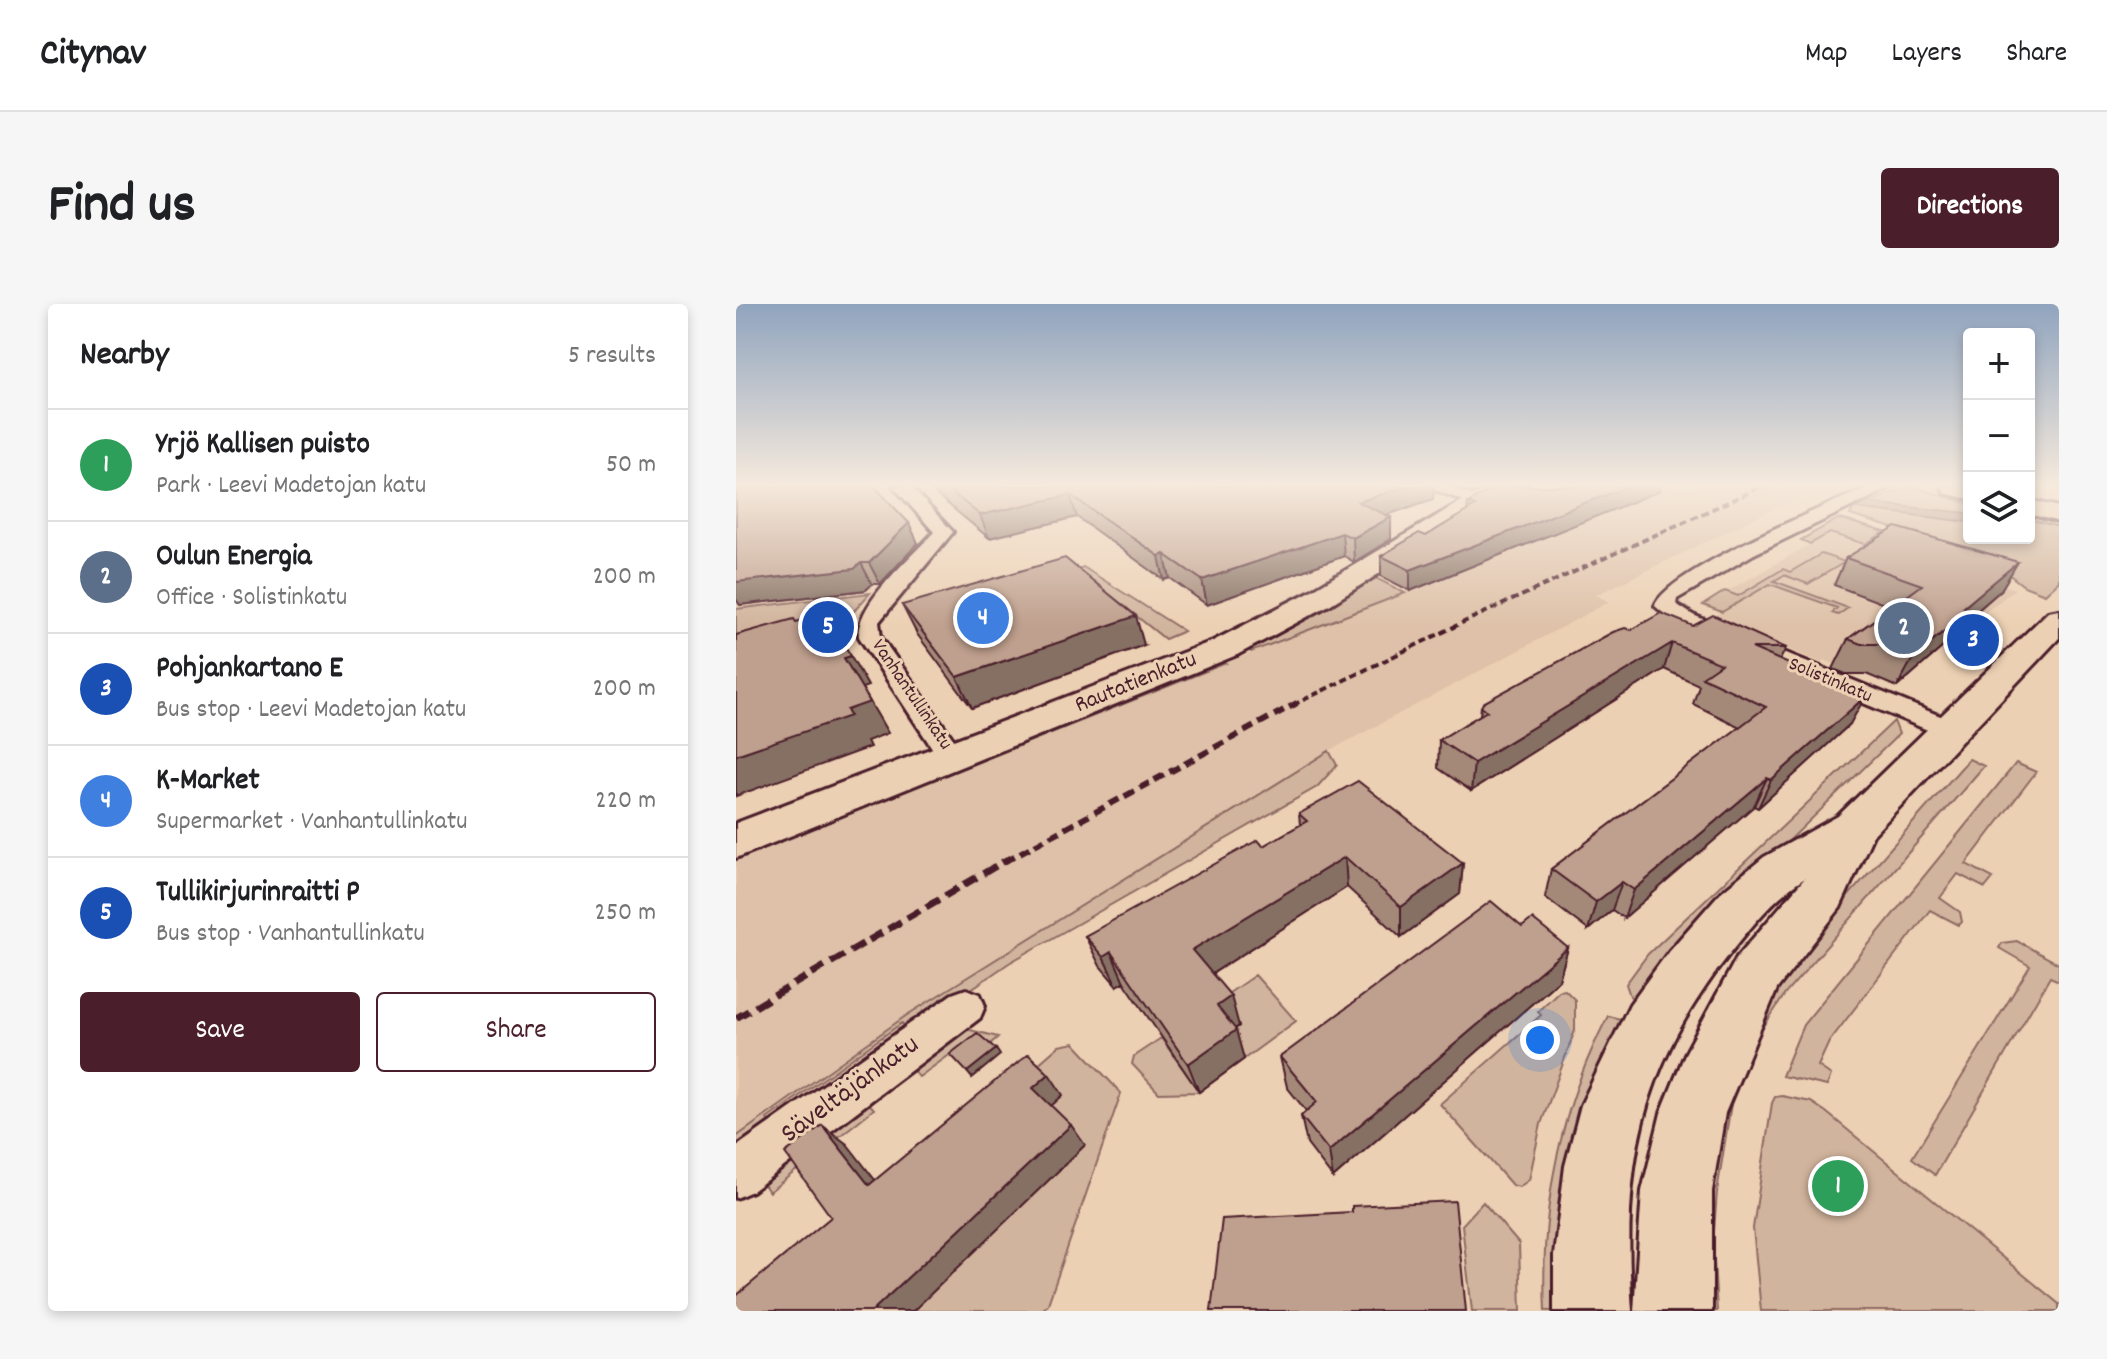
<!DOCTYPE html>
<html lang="en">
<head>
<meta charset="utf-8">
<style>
	:root { --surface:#fff; --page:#f6f6f6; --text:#202124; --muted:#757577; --line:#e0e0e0; --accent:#4a1f2b }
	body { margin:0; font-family:Dekko,sans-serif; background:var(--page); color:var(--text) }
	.controls { position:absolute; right:24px; top:24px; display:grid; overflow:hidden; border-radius:8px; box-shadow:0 4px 12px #0003 }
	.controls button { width:72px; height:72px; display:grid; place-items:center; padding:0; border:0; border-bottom:2px solid var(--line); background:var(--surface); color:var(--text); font:40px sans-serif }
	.you { position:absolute; left:804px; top:736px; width:28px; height:28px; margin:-20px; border:6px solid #fff; border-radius:50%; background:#1a73e8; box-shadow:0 0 0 12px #1a73e833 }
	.badge { display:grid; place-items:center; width:52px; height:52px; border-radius:50%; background:var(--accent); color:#fff; font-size:26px; font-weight:700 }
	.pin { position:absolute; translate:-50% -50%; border:4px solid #fff; box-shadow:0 2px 8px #0006 }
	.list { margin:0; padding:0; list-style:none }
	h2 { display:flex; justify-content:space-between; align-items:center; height:104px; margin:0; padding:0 32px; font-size:34px }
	h2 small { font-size:26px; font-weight:400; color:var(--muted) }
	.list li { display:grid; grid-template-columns:52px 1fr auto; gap:24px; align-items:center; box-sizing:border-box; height:112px; padding:0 32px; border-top:2px solid var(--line) }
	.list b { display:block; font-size:30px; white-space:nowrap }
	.list p { margin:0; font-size:26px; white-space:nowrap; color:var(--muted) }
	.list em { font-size:26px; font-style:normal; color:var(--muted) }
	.actions { display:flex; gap:16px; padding:24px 32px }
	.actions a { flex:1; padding:18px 0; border:2px solid var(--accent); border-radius:8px; text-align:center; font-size:28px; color:var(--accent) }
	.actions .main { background:var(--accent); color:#fff }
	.icon { flex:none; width:44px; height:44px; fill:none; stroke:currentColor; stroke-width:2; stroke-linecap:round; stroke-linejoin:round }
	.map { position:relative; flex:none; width:1323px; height:1007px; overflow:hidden; border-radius:8px }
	header { display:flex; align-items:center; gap:48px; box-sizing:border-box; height:112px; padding:0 40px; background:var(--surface); border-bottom:2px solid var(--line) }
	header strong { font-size:38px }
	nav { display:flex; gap:44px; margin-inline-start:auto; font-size:28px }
	.intro { display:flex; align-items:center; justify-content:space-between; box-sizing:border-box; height:192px; padding:0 48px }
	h1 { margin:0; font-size:56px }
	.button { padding:20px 36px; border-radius:8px; background:var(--accent); color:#fff; font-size:28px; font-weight:700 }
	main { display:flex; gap:48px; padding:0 48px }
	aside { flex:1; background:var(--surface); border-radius:8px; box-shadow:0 4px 12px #0003 }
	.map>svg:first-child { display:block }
	.built { fill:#dec1a8 }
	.green { fill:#d1b49d; stroke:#8e6a64; stroke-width:2 }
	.water { fill:#ad8c7f; stroke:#85605d; stroke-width:2 }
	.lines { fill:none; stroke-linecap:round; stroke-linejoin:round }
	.street-casing { stroke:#4a1f2b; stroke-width:6 }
	.secondary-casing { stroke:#4a1f2b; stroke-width:6 }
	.primary-casing { stroke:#4a1f2b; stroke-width:6 }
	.street { fill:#ecd0b3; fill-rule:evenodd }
	.secondary { fill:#ecd0b3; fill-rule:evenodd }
	.primary { fill:#ecd0b3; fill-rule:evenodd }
	.rail-far2 { stroke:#4a1f2b; stroke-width:4; stroke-dasharray:7 4; stroke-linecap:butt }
	.rail-far1 { stroke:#4a1f2b; stroke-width:6; stroke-dasharray:11 6; stroke-linecap:butt }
	.rail { stroke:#4a1f2b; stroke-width:7; stroke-dasharray:15 7; stroke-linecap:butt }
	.wall { fill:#a48979; stroke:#4a1f2b; stroke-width:2 }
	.shaded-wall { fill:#866f63; stroke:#4a1f2b; stroke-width:2 }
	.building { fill:#bf9f8d; stroke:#4a1f2b; stroke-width:2 }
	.labels { text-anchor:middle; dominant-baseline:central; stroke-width:6; stroke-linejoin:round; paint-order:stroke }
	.far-street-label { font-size:20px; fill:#4a1f2b; stroke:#ecd0b3 }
	.street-label { font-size:24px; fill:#4a1f2b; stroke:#ecd0b3 }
	.near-street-label { font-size:28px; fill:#4a1f2b; stroke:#ecd0b3 }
</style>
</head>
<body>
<header>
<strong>Citynav</strong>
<nav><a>Map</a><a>Layers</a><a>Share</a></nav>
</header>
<div class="intro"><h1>Find us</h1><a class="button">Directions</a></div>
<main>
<aside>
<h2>Nearby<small>5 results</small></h2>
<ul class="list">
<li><span class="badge" style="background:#2e9e5b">1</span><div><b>Yrjö Kallisen puisto</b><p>Park · Leevi Madetojan katu</p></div><em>50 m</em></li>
<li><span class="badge" style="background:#5c6f8a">2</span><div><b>Oulun Energia</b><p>Office · Solistinkatu</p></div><em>200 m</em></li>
<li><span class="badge" style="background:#1a4fb4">3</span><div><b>Pohjankartano E</b><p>Bus stop · Leevi Madetojan katu</p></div><em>200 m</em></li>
<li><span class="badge" style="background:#3f7fe0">4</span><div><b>K-Market</b><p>Supermarket · Vanhantullinkatu</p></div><em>220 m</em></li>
<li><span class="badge" style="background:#1a4fb4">5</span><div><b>Tullikirjurinraitti P</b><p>Bus stop · Vanhantullinkatu</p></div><em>250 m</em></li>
</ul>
<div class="actions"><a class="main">Save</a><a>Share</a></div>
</aside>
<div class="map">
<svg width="1323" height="1007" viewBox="0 0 1323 1007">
	<rect width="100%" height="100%" fill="#ecd0b3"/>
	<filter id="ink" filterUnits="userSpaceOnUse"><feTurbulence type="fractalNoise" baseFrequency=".0125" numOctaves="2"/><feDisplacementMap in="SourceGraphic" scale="16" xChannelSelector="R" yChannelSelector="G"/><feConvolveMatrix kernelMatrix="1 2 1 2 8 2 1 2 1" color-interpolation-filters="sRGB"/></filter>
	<g filter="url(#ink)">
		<!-- built -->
		<path class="built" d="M934,182h189l-44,17 -13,-4 -28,10 -178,86 13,7 -280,149 -422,264 -171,122v-278z
			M1094,229l185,56 -62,49 -115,27 -14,-5 -4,2 -108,-44 9,-6 -18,-7z"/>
		<!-- green -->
		<path class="green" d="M1175,182l58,18v34h60v-19l30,8v54l-14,13 -21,-8 -38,-29 -136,-42 3,-6z
			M1102,215l6,1 41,12 -20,12 -35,-11 -20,11 -9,-4z
			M1085,250l24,8 -37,22 -24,-9 -10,6 74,27 -10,7 -6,-2 5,-5 -67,-24 -48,28 -19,-7 22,-14 13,5 45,-27 7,3z
			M347,263l101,64 -19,8 -87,-70z
			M638,273l31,16 -154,59 -10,-6z
			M134,289l-16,18 -118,33v-35z
			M480,353l10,6 -490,196v-12z
			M1158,417l5,13 -197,191 -62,81 -10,-10 -4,-12 22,-30z
			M593,447l8,14 -20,22 -308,176 -99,68 -8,-8 -135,96 6,10 -37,27v-19l171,-122z
			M1233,455l15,7 -199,228 -26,40 -9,26 -15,-8 64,-100z
			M1280,459l20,9 -70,92 27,14 -8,10 -27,-14 -18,24 20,14 2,10 -3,3 -29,-15 -101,132 -11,24 13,9 -4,11 -45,-10 21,-51z
			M1281,637l42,23v17l-9,-4 -115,198 -23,-17 118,-192 -31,-18 3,-5z
			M519,671l41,46 -52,38 -25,-59z
			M829,686l10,10v30l-34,94 -12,56 -10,7 -7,-2 -72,-81 101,-89 -3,-4 21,-20z
			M872,712l21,5 -57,290h-27c-5,-104 15,-203 63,-295z
			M226,724l36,9 -9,8 -34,6 -36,26 -11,-12z
			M425,734l38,54 -40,1 -27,-29 2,-8z
			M338,739l47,50 -73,211 -6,7h-129l172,-166 -94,-40 68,-59z
			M997,787l-16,101 -4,53 4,66h-25l5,-127z
			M1046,792l29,6 15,10 233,192v7h-298l-8,-83 19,-125 3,-6z
			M128,794l10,11 -105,83 -9,-14z
			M747,898l36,42 2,67h-49l-10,-86z"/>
		<!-- water -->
		<path class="water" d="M1132,199l99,10 2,9 -113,-14z"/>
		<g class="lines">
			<!-- street casing -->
			<g class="street-casing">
				<path id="street" d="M157,182h17l43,46 -74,90 2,15 85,120 -4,6h-20l-83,-126c-4,-33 53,-80 75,-105z
					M688,182h25l37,15 -8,5z
					M1136,182h22l-140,68 -77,45 -1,5 17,11 267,109 4,6 -4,6h-18l-265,-111 -22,-19c11,-35 177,-103 217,-120z
					M230,685l14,5 5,12 -5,12 -228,173 -16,7v-51l216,-153z"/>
			</g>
			<!-- secondary casing -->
			<g class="secondary-casing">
				<path id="secondary" d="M759,182h33l-42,20 -155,98 -94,51 -501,203v-35l477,-182 96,-49 161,-96z
					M1323,306v28l-186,197 -33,73 -63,81 -52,124 -13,78v120h-78l8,-120 19,-78 24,-59 52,-97 68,-79c-31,19 -55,50 -77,78 -90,116 -106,211 -96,355h-78v-56l11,-89 16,-61 49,-101 39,-53 51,-58 44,-36 74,-41 210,-204z"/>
			</g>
			<!-- primary casing -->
			<g class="primary-casing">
				<path id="primary" d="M1206,182h27v13l-25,-6z
					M1293,196l30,7v15l-30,-8z"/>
			</g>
			<!-- street -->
			<use href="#street" class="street"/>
			<!-- secondary -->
			<use href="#secondary" class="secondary"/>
			<!-- primary -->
			<use href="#primary" class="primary"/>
			<!-- rail-far2 -->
			<path class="rail-far2" d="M557,401l173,-84 297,-135"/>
			<!-- rail-far1 -->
			<path class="rail-far1" d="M269,557l292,-158"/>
			<!-- rail -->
			<path class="rail" d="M0,714l272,-159"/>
		</g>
		<!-- wall -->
		<path class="wall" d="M0,182l182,57 -38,41h-8l-6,6 -126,15 -4,-6z
			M190,182h508l-1,13 -46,16 4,24 -37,23 -10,-6 -137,49 -37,-27 -6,2 -87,-63 -88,21z
			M766,182h158l-1,5 -249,100 -29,-15v-20l45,-20 41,-25 1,-8z
			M1110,254l155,32 -39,34 -9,14 -56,49 -31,-13h-20l-13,-5 15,-30 44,-32 -58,-22z
			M166,301l242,40 -172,63 -55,-74z
			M957,322l93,22 -6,12 70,64 -92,84 -4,-2 -130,112 -12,-8 -24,20 -43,-33 6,-28 189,-142 -47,-23 6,-19 -35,-16 -193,122 -33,-23 1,-28 41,-25 1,-8 150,-77z
			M563,510l164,49 -3,31 -59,43 -54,-50 -135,87 27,52 -4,3 9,30 -45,33 -75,-110 -7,4 -17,-20 -15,-30 178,-90 37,-21z
			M786,623l46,21 -9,32 -226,198 -26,-34 -6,-28 5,-5 -19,-24 -7,-30z"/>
		<!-- shaded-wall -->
		<path class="shaded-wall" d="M672,182h26l-1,13 -74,25 -1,-22z
			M893,182h31l-1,5 -249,100v-21z
			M334,191l7,22 -88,21 -9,-23z
			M655,213v22l-37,23 -1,-24z
			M173,219l9,20 -38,41 -11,-21z
			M606,229l2,23 -137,49 -5,-25z
			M428,250l6,24 -6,2 -5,-24z
			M1282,258l-17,28 -39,34 -9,14 -56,49 17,-31 50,-49z
			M125,259l11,21 -6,6 -126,15 -4,-6v-17z
			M400,312l8,29 -172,63 -15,-31z
			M936,339l-8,26 -193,122 3,-28z
			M115,352l17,30 -6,2 26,45 -21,8 3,6 -134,49v-41l111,-45 -3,-52z
			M1129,393l-15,27 -92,84 13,-28z
			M1031,474l-13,28 -130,112 10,-28z
			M609,553l2,30 -145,93 -10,-30z
			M727,559l-3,31 -59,43v-30z
			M886,578l-10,28 -24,20 8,-28z
			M832,644l-9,32 -226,198 -4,-27z
			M375,648l13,30 -7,4 -14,-29z
			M495,692l8,30 -13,9 -9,-29z
			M500,726l8,29 -45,33 -11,-28z
			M260,745l4,6 -28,23 -5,-6z
			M313,770l14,21 -14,13 -16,-20z
			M86,821l25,19 46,59 -24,-18z
			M335,821l14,20 -172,166h-41z"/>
		<!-- building -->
		<path class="building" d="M4,182h134l35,37 -40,40h-8l-7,6 -118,13v-95z
			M208,182h464l-50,16 33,15 -38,21 -11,-5 -140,47 -38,-26 -5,2 -89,-61 -90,20z
			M766,182h127l-219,84 -29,-14 38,-23 7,3 49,-30 -7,-3 21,-12z
			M1160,223l122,35 -54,45 7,2 -57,47 -32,-12h-21l-13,-5 74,-54 -76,-27z
			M329,254l71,58 -179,61 -55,-72z
			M925,309l32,13 20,-11 73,33h-34l113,49 -94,83 -4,-2 -133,112 -12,-8 -26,20 -45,-33 215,-162 -64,-30 19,-13 -49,-21 -198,120 -35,-23 48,-29 -6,-4 2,-4 130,-71 12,-4 6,2z
			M81,312l5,8 8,-2 21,34 -7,2 26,44 -23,8 3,6 -114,39v-120l58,-16 2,3z
			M622,477l105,82 -62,44 -56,-50 -153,93 39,46 -14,10 19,24 -48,34 -77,-112 -8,5 -18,-21 173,-96 5,6 44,-25 -8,-7z
			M755,597l31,26 10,-8 36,29 -239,203 -28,-35 16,-14 -37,-45z
			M241,729l19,16 -29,23 -17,-18z
			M292,750l21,20 -16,14 38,37 -199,186h-136v-15l95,-79 -46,-64 37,-28 47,60z
			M719,897l11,110h-255l11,-92 130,-7v-6z"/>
	</g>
	<!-- sky -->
	<linearGradient id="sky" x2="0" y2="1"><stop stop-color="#90a4be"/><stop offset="0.56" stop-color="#f6eadd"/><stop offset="1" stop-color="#f6eadd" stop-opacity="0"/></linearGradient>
	<rect width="1323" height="323" fill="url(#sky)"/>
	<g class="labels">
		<!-- far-street labels -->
		<g class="far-street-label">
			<text transform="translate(1094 377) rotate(23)">Solistinkatu</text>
			<text transform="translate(175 391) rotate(56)">Vanhantullinkatu</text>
		</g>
		<!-- street labels -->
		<g class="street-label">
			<text transform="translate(400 379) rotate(-22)">Rautatienkatu</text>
		</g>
		<!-- near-street labels -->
		<g class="near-street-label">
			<text transform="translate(115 787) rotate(-36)">Säveltäjänkatu</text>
		</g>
	</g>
</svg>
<div class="controls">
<button>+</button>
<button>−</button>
<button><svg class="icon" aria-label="layers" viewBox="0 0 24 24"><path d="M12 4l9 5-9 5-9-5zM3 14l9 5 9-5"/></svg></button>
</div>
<div class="you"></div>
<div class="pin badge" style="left:1102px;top:882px;background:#2e9e5b">1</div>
<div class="pin badge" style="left:1168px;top:324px;background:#5c6f8a">2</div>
<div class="pin badge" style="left:1237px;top:336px;background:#1a4fb4">3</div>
<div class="pin badge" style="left:247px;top:314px;background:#3f7fe0">4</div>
<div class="pin badge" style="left:92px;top:323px;background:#1a4fb4">5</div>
</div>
</main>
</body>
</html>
